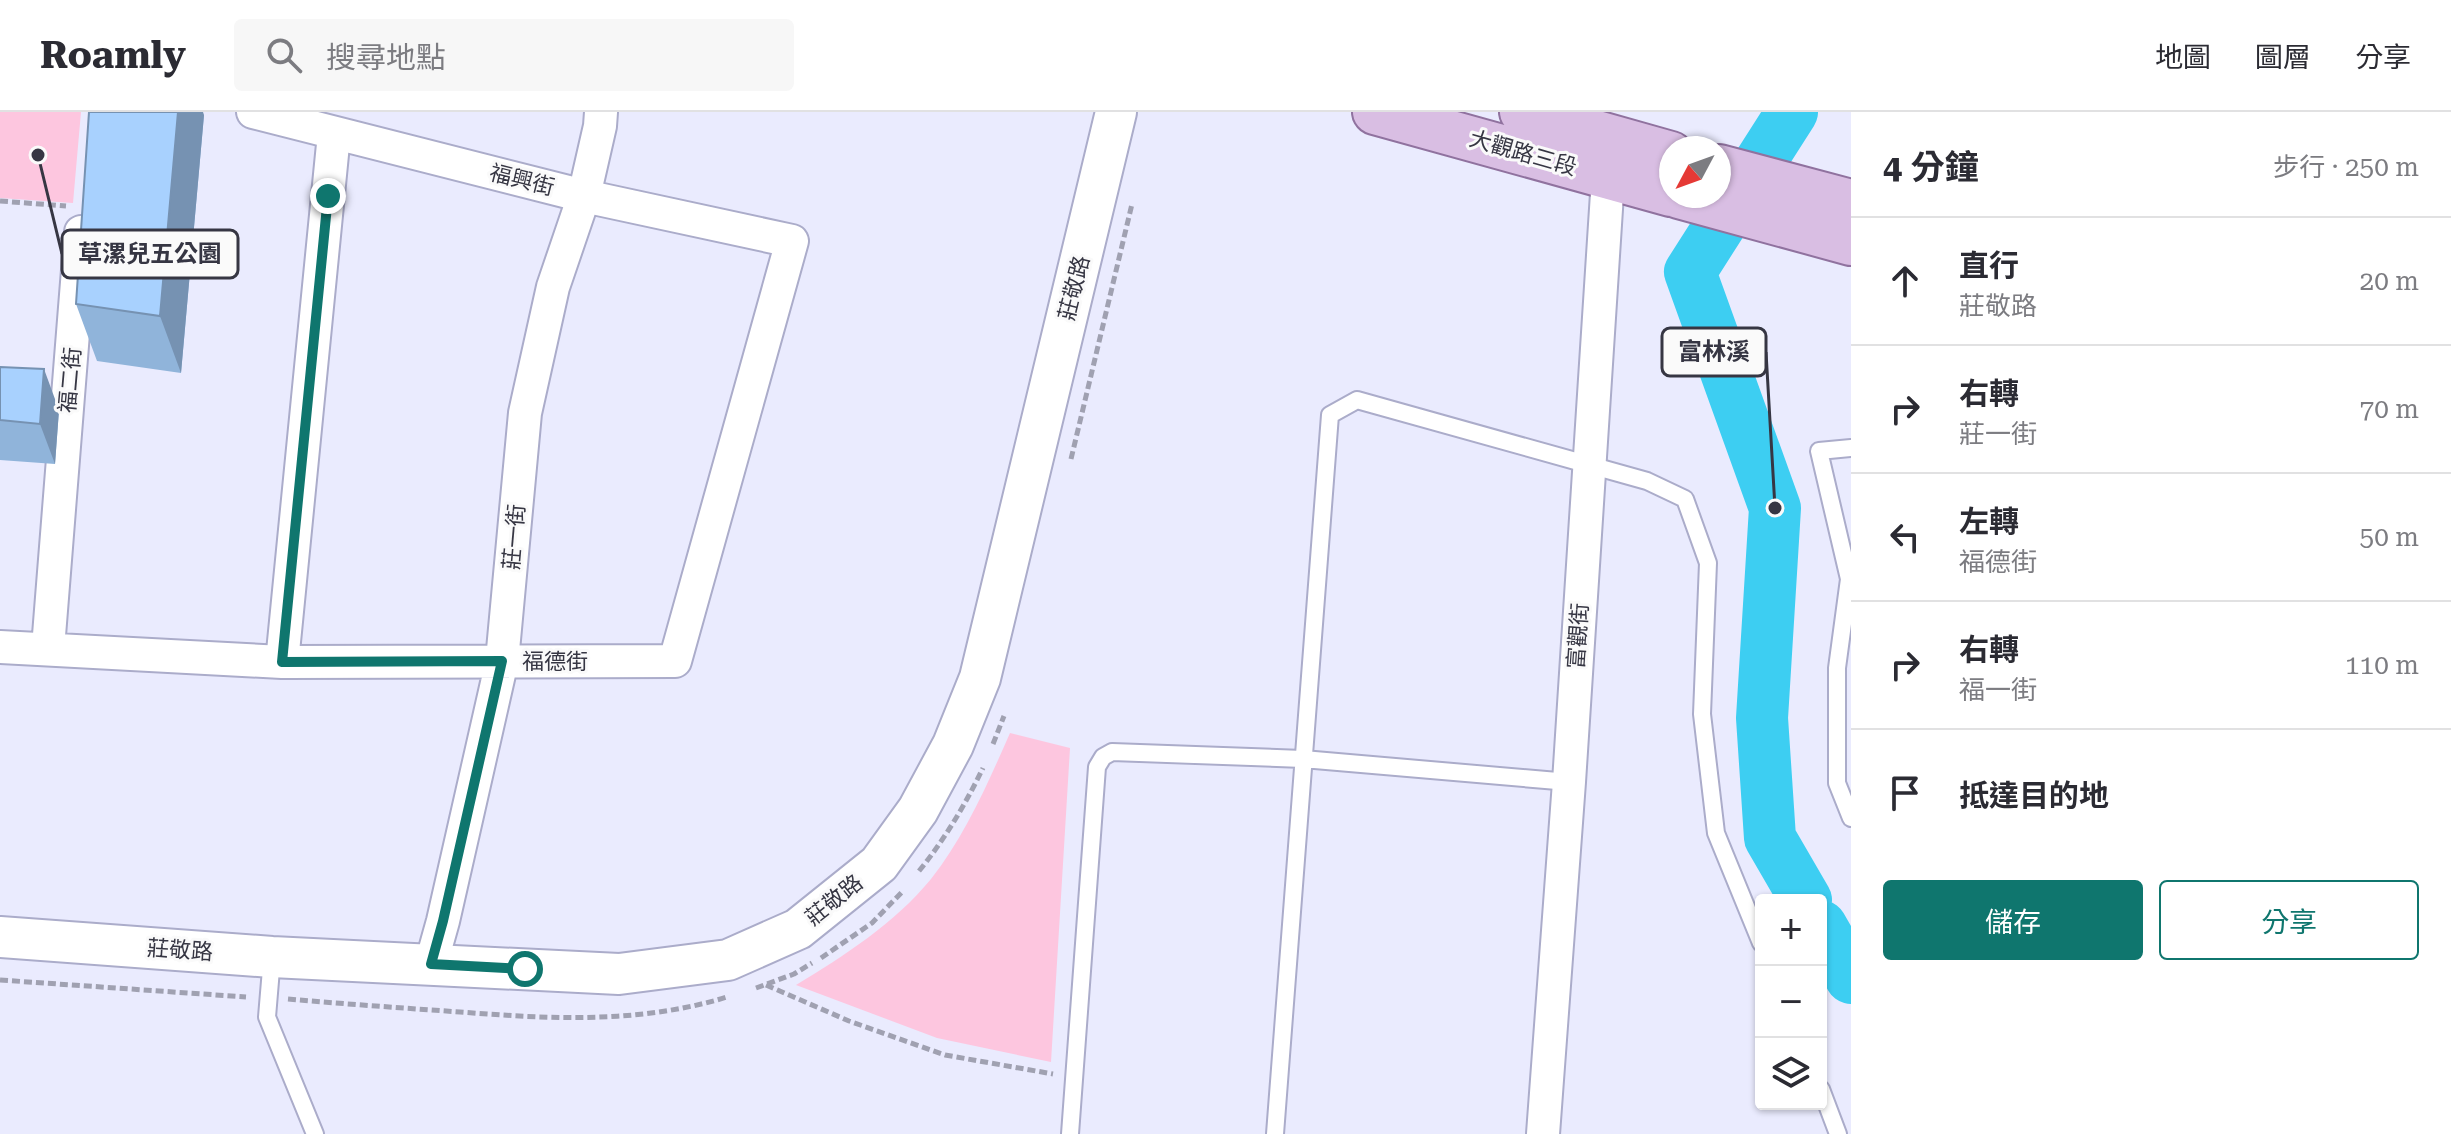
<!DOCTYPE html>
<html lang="zh-TW">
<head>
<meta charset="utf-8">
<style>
	:root { --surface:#fff; --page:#f7f7f7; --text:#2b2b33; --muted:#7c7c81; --line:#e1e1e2; --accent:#0f766e }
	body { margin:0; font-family:"Roboto Serif","Noto Sans TC",serif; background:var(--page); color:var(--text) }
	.controls { position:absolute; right:24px; bottom:24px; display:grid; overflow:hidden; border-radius:8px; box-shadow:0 2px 6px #0004 }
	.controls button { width:72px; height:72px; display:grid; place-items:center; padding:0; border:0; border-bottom:2px solid var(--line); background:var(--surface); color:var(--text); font:40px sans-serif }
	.compass { position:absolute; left:1659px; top:24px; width:72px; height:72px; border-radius:50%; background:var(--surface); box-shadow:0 2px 6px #0004; rotate:229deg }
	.stop { position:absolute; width:24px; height:24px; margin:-18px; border:6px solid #0f766e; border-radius:50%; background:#fff }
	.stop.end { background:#0f766e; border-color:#fff; box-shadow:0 2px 8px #0008 }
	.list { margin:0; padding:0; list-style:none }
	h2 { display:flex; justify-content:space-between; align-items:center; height:104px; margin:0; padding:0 32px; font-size:34px }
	h2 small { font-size:26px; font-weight:400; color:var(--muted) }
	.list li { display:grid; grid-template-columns:52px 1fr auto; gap:24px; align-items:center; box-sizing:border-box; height:128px; padding:0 32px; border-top:2px solid var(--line) }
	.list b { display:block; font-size:30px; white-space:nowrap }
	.list p { margin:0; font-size:26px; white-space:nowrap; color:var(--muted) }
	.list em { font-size:26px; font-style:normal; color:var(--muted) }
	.actions { display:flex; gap:16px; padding:24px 32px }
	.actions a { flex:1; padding:18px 0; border:2px solid var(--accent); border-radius:8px; text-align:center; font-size:28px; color:var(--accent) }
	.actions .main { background:var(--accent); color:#fff }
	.icon { flex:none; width:44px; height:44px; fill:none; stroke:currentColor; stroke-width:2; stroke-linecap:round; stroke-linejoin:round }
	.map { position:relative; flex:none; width:1851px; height:1022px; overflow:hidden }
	header { display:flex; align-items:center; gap:48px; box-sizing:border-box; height:112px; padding:0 40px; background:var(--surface); border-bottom:2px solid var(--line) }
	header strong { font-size:38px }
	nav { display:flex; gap:44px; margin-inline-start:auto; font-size:28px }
	.search { width:560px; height:72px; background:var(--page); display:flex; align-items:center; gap:20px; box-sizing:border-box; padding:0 28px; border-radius:8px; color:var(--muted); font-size:30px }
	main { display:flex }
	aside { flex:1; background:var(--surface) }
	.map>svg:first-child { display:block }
	.green { fill:#fdc6df }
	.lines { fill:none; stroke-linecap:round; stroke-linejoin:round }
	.river { stroke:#3dcef2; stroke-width:52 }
	.service-casing { stroke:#abacca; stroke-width:20 }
	.minor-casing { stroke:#abacca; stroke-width:36 }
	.tertiary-casing { stroke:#abacca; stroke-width:44 }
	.primary-casing { stroke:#90729f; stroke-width:48 }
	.path { stroke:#a0a1b1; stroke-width:5; stroke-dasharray:8 4; stroke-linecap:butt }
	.service { stroke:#fff; stroke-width:16 }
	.minor { stroke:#fff; stroke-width:32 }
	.tertiary { stroke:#fff; stroke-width:40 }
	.primary { stroke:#d9bee3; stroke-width:44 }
	.wall { fill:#90b4da }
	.shaded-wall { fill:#7692b2 }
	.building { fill:#a8d1fe; stroke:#7692b2; stroke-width:2 }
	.route { stroke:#0f766e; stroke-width:10 }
	.labels { text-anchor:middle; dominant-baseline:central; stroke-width:6; stroke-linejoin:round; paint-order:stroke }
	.street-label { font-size:22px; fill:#363643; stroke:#fafafa }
	.leader { fill:none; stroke:#363643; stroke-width:3 }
	.callout-dot { fill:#363643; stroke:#fafafa; stroke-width:3 }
	.callout { fill:#fafafa; stroke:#363643; stroke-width:3 }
	.callout-label { font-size:24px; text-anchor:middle; font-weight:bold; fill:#363643 }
</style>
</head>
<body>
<header>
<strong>Roamly</strong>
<div class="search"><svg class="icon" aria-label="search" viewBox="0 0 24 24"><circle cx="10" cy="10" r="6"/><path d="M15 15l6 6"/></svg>搜尋地點</div>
<nav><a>地圖</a><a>圖層</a><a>分享</a></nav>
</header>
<main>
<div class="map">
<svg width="1851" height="1022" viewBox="0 0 1851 1022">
	<rect width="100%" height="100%" fill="#eaebfe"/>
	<!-- green -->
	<path class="green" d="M0,0h81l-8,91 -73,-5z
		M1010,621l60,15 -19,314 -114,-24 -141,-53c48,-29 99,-62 135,-106 34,-43 57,-96 79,-146z"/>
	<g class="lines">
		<!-- river -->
		<path class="river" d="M1792,0l-102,160 85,236 -13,210 8,120 36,62
			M1821,814l30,52"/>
		<!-- service casing -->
		<g class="service-casing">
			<path id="service" d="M1851,336l-32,3 30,128 -12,89v115l14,35
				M272,845l-5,60 48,117
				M1821,977l17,45
				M1070,1022l27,-367 6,-10 9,-5 191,7 266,23
				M1275,1022l55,-719 27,-15 290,81 38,18 23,64 -6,151 14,119 45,110"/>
		</g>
		<!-- minor casing -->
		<g class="minor-casing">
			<path id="minor" d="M0,535l282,15 393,-1 117,-420 -208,-45 -331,-84
				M48,536l33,-416
				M282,550l52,-528
				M431,852l12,-43 59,-260 23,-248 28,-126 31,-91 16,-70 1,-14
				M1543,1022l26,-352 39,-604 3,-20"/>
		</g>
		<!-- tertiary casing -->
		<g class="tertiary-casing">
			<path id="tertiary" d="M0,825l272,20 347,17 109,-14 70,-31 81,-65 39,-54 35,-65 27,-67 136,-566"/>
		</g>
		<!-- primary casing -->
		<g class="primary-casing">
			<path id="primary" d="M1375,0l296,82
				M1522,0l149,42
				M1719,55l132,35
				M1679,84l172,47"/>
		</g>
		<!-- path -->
		<path class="path" d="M0,89l66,5
			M1071,347l61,-255
			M993,632l11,-28
			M919,759c26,-32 46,-66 64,-103
			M821,846l51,-35 31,-32
			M0,868l246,17
			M766,873l83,36 96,34 108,19
			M756,876l38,-14 18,-11
			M288,887c57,5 115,9 172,13 91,7 179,12 267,-15"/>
		<!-- service -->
		<use href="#service" class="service"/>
		<!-- minor -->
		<use href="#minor" class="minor"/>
		<!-- tertiary -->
		<use href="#tertiary" class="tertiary"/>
		<!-- primary -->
		<use href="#primary" class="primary"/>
	</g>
	<!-- wall -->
	<path class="wall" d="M204,3l-23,258 -84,-12 -21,-57z
		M0,255l59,43 -4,54 -55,-4z"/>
	<!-- shaded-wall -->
	<path class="shaded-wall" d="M178,0h25l1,3 -23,258 -21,-57z
		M44,257l15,41 -4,54 -15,-40z"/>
	<!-- building -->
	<path class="building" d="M89,0h89l-18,204 -84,-12z
		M0,255l44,2 -4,55 -40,-4z"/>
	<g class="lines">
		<!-- route -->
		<path class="route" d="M328,84l-46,466 220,-1 -59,260 -12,43 94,5"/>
	</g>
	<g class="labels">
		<!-- street labels -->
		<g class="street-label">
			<text transform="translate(1523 41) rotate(16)">大觀路三段</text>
			<text transform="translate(522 68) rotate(14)">福興街</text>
			<text transform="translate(1074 176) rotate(-76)">莊敬路</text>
			<text transform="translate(70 268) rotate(-85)">福二街</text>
			<text transform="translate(514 425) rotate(-85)">莊一街</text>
			<text transform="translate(1578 524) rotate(-86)">富觀街</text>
			<text x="555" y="549">福德街</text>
			<text transform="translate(834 788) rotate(-39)">莊敬路</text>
			<text transform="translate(180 838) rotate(4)">莊敬路</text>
		</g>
	</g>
	<!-- callouts -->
	<path class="leader" d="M38 43L62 142M1775 396L1766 240"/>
	<g class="callout-dot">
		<circle cx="38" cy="43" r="8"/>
		<circle cx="1775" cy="396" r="8"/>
	</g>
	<g class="callout">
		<rect x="62" y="118" width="176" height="48" rx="8"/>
		<rect x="1662" y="216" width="104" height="48" rx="8"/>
	</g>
	<g class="callout-label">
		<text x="150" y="150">草漯兒五公園</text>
		<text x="1714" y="248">富林溪</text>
	</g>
</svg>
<div class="controls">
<button>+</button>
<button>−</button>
<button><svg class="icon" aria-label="layers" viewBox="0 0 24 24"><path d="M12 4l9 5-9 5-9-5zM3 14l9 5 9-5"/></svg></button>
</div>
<svg class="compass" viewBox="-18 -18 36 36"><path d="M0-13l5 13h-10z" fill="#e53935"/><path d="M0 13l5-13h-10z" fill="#7c7c81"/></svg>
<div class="stop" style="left:525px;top:857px"></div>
<div class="stop end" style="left:328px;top:84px"></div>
</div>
<aside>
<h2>4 分鐘<small>步行 · 250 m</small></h2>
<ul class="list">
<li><svg class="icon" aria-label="ahead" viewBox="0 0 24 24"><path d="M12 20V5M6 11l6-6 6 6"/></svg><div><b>直行</b><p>莊敬路</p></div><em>20 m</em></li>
<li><svg class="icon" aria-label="right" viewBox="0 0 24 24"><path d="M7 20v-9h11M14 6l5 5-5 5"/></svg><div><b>右轉</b><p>莊一街</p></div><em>70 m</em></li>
<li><svg class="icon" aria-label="left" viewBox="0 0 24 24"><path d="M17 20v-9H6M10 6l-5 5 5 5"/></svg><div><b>左轉</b><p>福德街</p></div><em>50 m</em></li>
<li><svg class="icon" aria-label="right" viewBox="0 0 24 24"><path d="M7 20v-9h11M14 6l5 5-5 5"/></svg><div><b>右轉</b><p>福一街</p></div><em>110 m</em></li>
<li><svg class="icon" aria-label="arrive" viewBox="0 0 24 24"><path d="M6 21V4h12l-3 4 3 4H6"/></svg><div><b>抵達目的地</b></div></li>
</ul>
<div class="actions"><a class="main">儲存</a><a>分享</a></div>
</aside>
</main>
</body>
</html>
